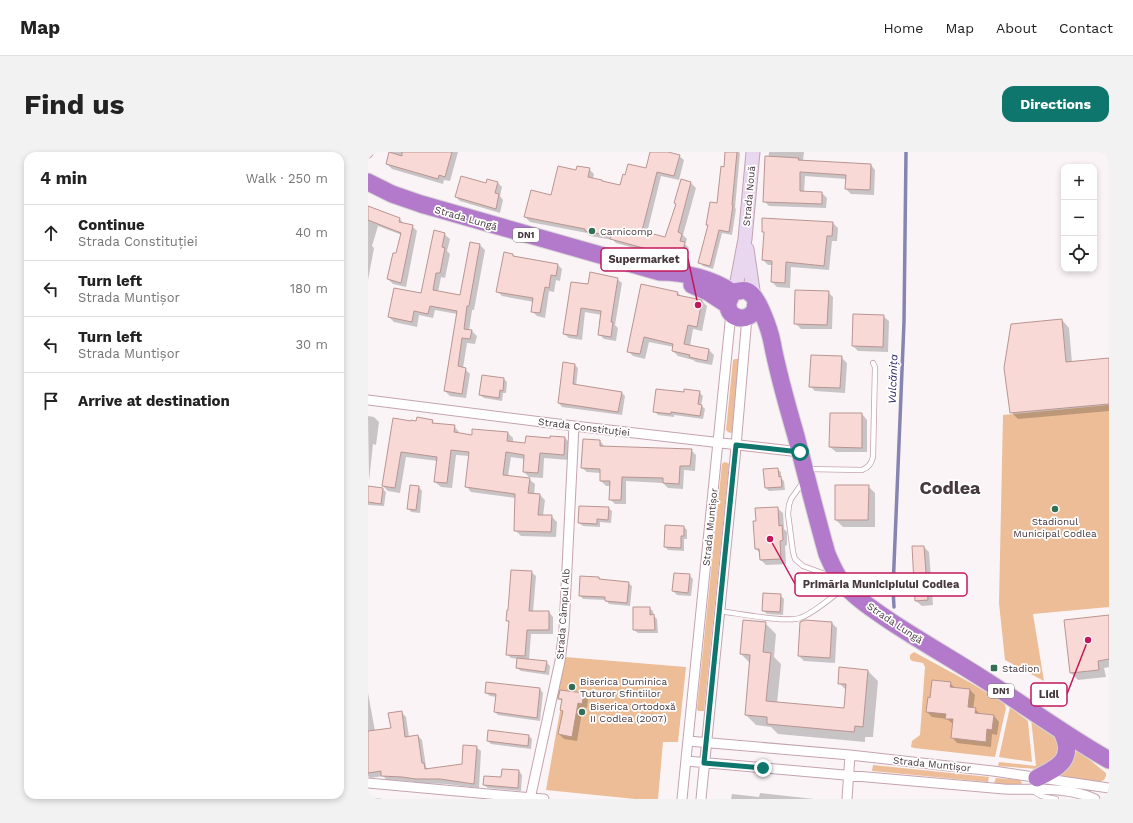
<!DOCTYPE html>
<html lang="en">
<head>
<meta charset="utf-8">
<style>
	:root { --surface:#fff; --page:#f2f2f2; --text:#222; --muted:#767676; --line:#e0e0e0; --accent:#0f766e }
	body { margin:0; font-family:"Work Sans",sans-serif; background:var(--page); color:var(--text) }
	.controls { position:absolute; right:12px; top:12px; display:grid; overflow:hidden; border-radius:8px; box-shadow:0 2px 6px #0003 }
	.controls button { width:36px; height:36px; display:grid; place-items:center; padding:0; border:0; border-bottom:1px solid var(--line); background:var(--surface); color:var(--text); font:20px sans-serif }
	.stop { position:absolute; width:12px; height:12px; margin:-9px; border:3px solid #0f766e; border-radius:50%; background:#fff }
	.stop.end { background:#0f766e; border-color:#fff; box-shadow:0 1px 4px #0008 }
	.list { margin:0; padding:0; list-style:none }
	h2 { display:flex; justify-content:space-between; align-items:center; height:52px; margin:0; padding:0 16px; font-size:17px }
	h2 small { font-size:13px; font-weight:400; color:var(--muted) }
	.list li { display:grid; grid-template-columns:26px 1fr auto; gap:12px; align-items:center; box-sizing:border-box; height:56px; padding:0 16px; border-top:1px solid var(--line) }
	.list b { display:block; font-size:15px; white-space:nowrap }
	.list p { margin:0; font-size:13px; white-space:nowrap; color:var(--muted) }
	.list em { font-size:13px; font-style:normal; color:var(--muted) }
	.icon { flex:none; width:22px; height:22px; fill:none; stroke:currentColor; stroke-width:2; stroke-linecap:round; stroke-linejoin:round }
	.map { position:relative; flex:none; width:741px; height:647px; overflow:hidden; border-radius:12px }
	header { display:flex; align-items:center; gap:24px; box-sizing:border-box; height:56px; padding:0 20px; background:var(--surface); border-bottom:1px solid var(--line) }
	header strong { font-size:19px }
	nav { display:flex; gap:22px; margin-inline-start:auto; font-size:14px }
	.intro { display:flex; align-items:center; justify-content:space-between; box-sizing:border-box; height:96px; padding:0 24px }
	h1 { margin:0; font-size:28px }
	.button { padding:10px 18px; border-radius:12px; background:var(--accent); color:#fff; font-size:14px; font-weight:700 }
	main { display:flex; gap:24px; padding:0 24px }
	aside { flex:1; background:var(--surface); border-radius:12px; box-shadow:0 2px 6px #0003 }
	.map>svg:first-child { display:block }
	.green { fill:#ecbd97 }
	.shadow { fill:#0003 }
	.lines { fill:none; stroke-linecap:round; stroke-linejoin:round }
	.stream { stroke:#8684b1; stroke-width:3.5 }
	.building { fill:#f8d9d6; stroke:#b99591 }
	.lane-casing { stroke:#c4a3b1; stroke-width:6 }
	.street-casing { stroke:#c4a3b1; stroke-width:11 }
	.secondary-casing { stroke:#c4a3b1; stroke-width:15 }
	.highway-casing { stroke:#d6d3d5; stroke-width:19 }
	.lane { stroke:#fff; stroke-width:4.5 }
	.street { stroke:#fff; stroke-width:9 }
	.secondary { stroke:#e8d7ef; stroke-width:13 }
	.highway { stroke:#b37acb; stroke-width:17 }
	.route { stroke:#0f766e; stroke-width:5 }
	.poi-dot { fill:#356e56; stroke:#fff; stroke-width:1.5 }
	.labels { text-anchor:middle; dominant-baseline:central; stroke-width:3.5; stroke-linejoin:round; paint-order:stroke }
	.shield { fill:#fff; stroke:#7e7478; stroke-width:1 }
	.shield-label { font-size:9px; font-weight:bold; fill:#46383e }
	.street-label { font-size:10px; fill:#46383e; stroke:#fff }
	.poi-label { font-size:10px; fill:#46383e; stroke:#fff; text-anchor:start }
	.water-label { font-size:11px; font-style:italic; fill:#2a2469; stroke:#fff }
	.town-label { font-size:18px; font-weight:bold; fill:#46383e; stroke:#fff }
	.leader { fill:none; stroke:#c2185b; stroke-width:1.5 }
	.callout-dot { fill:#c2185b; stroke:#fff; stroke-width:1.5 }
	.callout { fill:#fff; stroke:#c2185b; stroke-width:1.5 }
	.callout-label { font-size:11px; text-anchor:middle; font-weight:bold; fill:#46383e }
</style>
</head>
<body>
<header>
<strong>Map</strong>
<nav><a>Home</a><a>Map</a><a>About</a><a>Contact</a></nav>
</header>
<div class="intro"><h1>Find us</h1><a class="button">Directions</a></div>
<main>
<aside>
<h2>4 min<small>Walk · 250 m</small></h2>
<ul class="list">
<li><svg class="icon" aria-label="ahead" viewBox="0 0 24 24"><path d="M12 20V5M6 11l6-6 6 6"/></svg><div><b>Continue</b><p>Strada Constituției</p></div><em>40 m</em></li>
<li><svg class="icon" aria-label="left" viewBox="0 0 24 24"><path d="M17 20v-9H6M10 6l-5 5 5 5"/></svg><div><b>Turn left</b><p>Strada Muntișor</p></div><em>180 m</em></li>
<li><svg class="icon" aria-label="left" viewBox="0 0 24 24"><path d="M17 20v-9H6M10 6l-5 5 5 5"/></svg><div><b>Turn left</b><p>Strada Muntișor</p></div><em>30 m</em></li>
<li><svg class="icon" aria-label="arrive" viewBox="0 0 24 24"><path d="M6 21V4h12l-3 4 3 4H6"/></svg><div><b>Arrive at destination</b></div></li>
</ul>
</aside>
<div class="map">
<svg width="741" height="647" viewBox="0 0 741 647">
	<rect width="100%" height="100%" fill="#fbf4f7"/>
	<!-- green -->
	<path class="green" d="M367,207h3l1,2 -7,71 -1,1 -3,-1 -2,-2 7,-70z
		M741,253v202l-76,7 11,67 -39,-21 -6,-57 4,-188z
		M356,310l4,1 1,1 -25,247h-6l-1,-2 25,-245z
		M546,500l57,31 33,20 2,5 -11,49 -81,-9 -3,-1 1,-6 8,-6 5,-68 -2,-4 -11,-2 -2,-2v-4z
		M197,505l121,10 -8,75h-15l-5,57h-23l-89,-9 16,-90 -5,-1z
		M642,555l18,14 4,41 -33,-5z
		M663,566l28,22 2,17 -24,12 -39,-3 1,-4 37,4z
		M702,592l36,29v3l-2,4 -5,2 -49,-6z
		M505,613l116,12 -1,5 -116,-11z
		M628,626l24,2 2,3 -2,3 -26,-3z"/>
	<!-- shadow -->
	<path class="shadow" d="M22,0h68l-8,29 -6,-1 -1,4 -51,-15 -5,-5z
		M283,0h13l15,4 5,4 -5,20 -18,-4 -14,57 19,5 11,-34 4,-24 10,3 5,5 -13,47 4,4 -2,5 4,4 -3,14 -70,-19 -3,-3 -23,-4 -3,-3 -57,-11 -5,-5 27,-21 25,-25 12,-2 5,5 -1,5 9,1 2,3 17,3 26,-17z
		M358,0h13l1,1 -5,55 1,1 -4,26 -10,-2 -9,36 -10,-3 -3,-3 18,-59 7,-36z
		M401,0h35l-1,9 68,4 4,5 -1,25 -23,-1 -5,-5v-10l-41,-3 -1,16 18,1 5,5 -1,10 -57,-2 -5,-5z
		M129,30l5,5 -2,9 3,4 -3,13 -40,-12 -4,-4z
		M0,56l32,11 4,5 8,2 5,5 -11,56 -13,-3 -5,-5 9,-24 5,-20 -24,-9 -6,20 2,2 -6,32z
		M465,71l5,5 -1,13h-5l-3,29 -38,-3 -1,21 -13,-1 -5,-5 1,-17h-5l-5,-5 2,-26 -2,-3z
		M76,82l6,5 -3,12 3,3 -5,24 -4,-1 -3,15 23,4 10,-52 9,1 5,5 -11,60h-2l-3,21h3l5,5 -2,8 -8,-1 -4,25 2,1 5,5 -4,24 -16,-2 -5,-5 12,-77 -22,-4 -2,8 -14,-3 -2,12 -23,-5 -5,-5 33,-22z
		M145,103l2,2 42,7 5,5 -2,12 -4,-1 -2,12 -5,-1 -4,27 -8,-2 -5,-5 2,-9 -32,-6 -5,-5z
		M249,127l5,4 -7,42 3,3 -2,13 -12,-2 -5,-5 3,-19 -17,-3 -3,28 -13,-2 -5,-4 25,-48z
		M460,140l5,5 -1,32h-31l-6,-6z
		M310,141l4,4 20,4 5,5 -5,25 -9,-2 -3,17 19,4 5,5 -2,10 -16,-3 -3,-2 -15,-4 -5,-5 1,-4 -25,-5 -4,17 -12,-3 -5,-5z
		M515,164l6,5 -1,31 -30,-1 -5,-5z
		M694,168l7,8 3,35 37,-4v52l-91,8 -7,-7z
		M473,205l6,6 -2,30 -30,-2 -5,-5z
		M196,211l11,2 3,3 -2,18 45,6 4,4 -3,19 -60,-8 -3,-4z
		M136,227l3,3 -1,11h-3l-1,8 -18,-3 -4,-3z
		M331,240l4,4 -2,9 4,4 -2,10 -29,-4v2l-16,-2 -4,-4z
		M494,262l5,6v32h-31l-6,-5z
		M0,264l6,1 5,5 -3,23 -3,-1 -4,37z
		M64,269l4,4 18,1 5,6v2l14,2v-6l35,3 5,5v4l13,2 24,-5 15,-1 5,5 -1,17 -25,-2 -1,20 -14,-1 -5,-5 1,-13 -14,-2 -3,19 21,3 6,5 -1,11h6l5,5 -2,16h8l6,6 -1,15 -35,-1 -6,-6 1,-32 -45,-6 -5,-6 4,-30 -14,-1 -4,33 -11,-1 -6,-5 3,-21 -32,-4 -6,36 -12,-2 -5,-5 34,-64z
		M232,289l5,6 86,3 5,5 -1,16 -11,-1 -1,19 -15,-1 -5,-5 -37,-2v23h-11l-5,-5 1,-13h-5l-5,-5v-8l-14,-1 -5,-4z
		M409,317l4,3v6l3,3 1,9 -16,1 -3,-3z
		M43,334l8,1 3,4 -2,22 -9,-1 -3,-4z
		M500,334l7,7v34h-32l-7,-7z
		M0,335l15,2 3,3 -2,14 -16,-1z
		M240,356l4,3 -1,12 -11,-1v5l-17,-1 -4,-3z
		M409,356l6,5 1,16 3,3v13l-2,1 1,18 -20,1 -5,-5 -1,-7 -4,-4 1,-27z
		M316,375l3,3v9h-3v12l-16,-1 -3,-3z
		M556,395l5,5 4,53 -11,1 -6,-5z
		M163,420l5,4 -3,36h16l4,5v17h-22l-2,26 17,2 4,4 -1,9 -28,-4 -4,-3 1,-9 -7,-1 -4,-4 2,-32 -2,-2z
		M321,423l4,4 -2,17 -14,-1 -4,-4z
		M231,426l3,3 26,2 4,3 -2,20 -21,-2 -3,-4 -23,-1 -3,-4z
		M412,443l4,4 -1,16 -16,-1 -3,-3z
		M281,456l4,3v4l4,4 1,14h-20l-4,-3z
		M741,464v51l-5,1 2,9 -28,3 -8,-8z
		M437,469l27,2 5,5 -2,35 -31,-2 -5,-5z
		M397,471l11,11 -2,23 7,7 -4,39 68,6 2,-18 -8,-8 29,-12 10,10 -5,56h-8v5l-87,-8 -7,-7 -15,-2 -10,-10 4,-52 -9,-9z
		M582,531l6,6 14,1 5,5 -2,14h2l6,6 13,1 5,6 -2,13 -5,-1 -1,13 -34,-4 -5,-6 1,-13 -6,-5 -15,-2 -5,-5 4,-13z
		M172,537l3,4 -3,28 -42,-6 -3,-3 2,-15 -7,-1 -4,-3z
		M0,541l7,38 18,-2 8,-17 5,5 3,20 9,-1 4,4 4,27 2,2 35,-4 13,-18 5,4 -2,37 -33,-4 -25,-1 -13,-2 -21,-1 -4,-4 -13,2 -2,-2z
		M215,542l5,5 -1,9 -4,-1 -6,34 -13,-2 -5,-5 5,-22 -3,-2 2,-8 -4,-4z
		M161,584l3,3 -1,10 -40,-5 -3,-3z
		M135,618l16,1 3,4 -1,16 -33,-3 -4,-3 18,-7z
		M392,641l54,6h-83l1,-5 27,3z
		M0,645l15,2h-15z"/>
	<g class="lines">
		<!-- stream -->
		<path class="stream" d="M526,455l-1,-18 11,-267 2,-170"/>
	</g>
	<!-- building -->
	<path class="building" d="M21,0l13,4v-4h50l-7,25 -6,-2 -1,4 -52,-15z
		M282,0h18l12,3 -6,21 -17,-4 -15,59 23,6 11,-33 -2,-1 7,-24 10,3 -13,50 4,2 -2,7 5,1 -4,16 -71,-19 1,-3 -26,-5v-2l-61,-12 7,-27 20,5 7,-29 18,4 1,-4 13,2 -2,9 14,3v1l18,4 3,-11 2,1 3,-11 18,4z
		M357,0h12l-5,53h1l-4,27 -10,-2 -9,36 -12,-3 10,-38h-2l4,-23 7,1 4,-37 3,1z
		M397,4l34,2 -1,2 73,4 -1,26 -25,-1 1,-14 -46,-3v19l22,1v12l-59,-2z
		M93,24l25,7 1,-4 11,3 -3,11 4,1 -3,15 -41,-12z
		M0,54l32,12 -1,4 14,3 -12,58 -14,-4 6,-26h3l5,-20 -33,-13z
		M394,66l71,4 -1,14h-5l-3,30 -38,-4 -1,21 -14,-1 1,-21 -10,-1 2,-28h-2z
		M66,78l11,3 -3,14 3,1 -5,25h-4l-3,17 27,5 10,-53 10,2 -11,62h-2l-3,23 8,1 -2,9 -8,-1 -4,28 8,2 -4,26 -18,-3 13,-80 -27,-5 -2,8 -14,-3 -2,11 -24,-5 6,-29 27,5z
		M136,100l9,2v2l45,8 -2,12 -5,-1 -2,13 -4,-1 -5,26 -9,-1 2,-14 -37,-6z
		M222,120l28,6 -7,44h2l-2,15 -13,-2 3,-24 -20,-3 -4,28 -14,-2 8,-52 17,2z
		M273,132l37,8 -1,3 25,5 -5,27 -9,-2 -4,19 25,5 -2,12 -18,-4 1,-2 -18,-4 1,-7 -29,-7 -4,17 -13,-2z
		M427,138l34,1 -2,34 -33,-1z
		M485,162l31,1 -1,32 -31,-1z
		M694,167l4,43 43,-4v46l-99,9 -6,-45 7,-44z
		M443,203l31,1 -2,32 -31,-1z
		M195,210l12,2 -2,20 49,8 -4,20 -60,-9z
		M114,223l22,3 -1,13 -3,-1 -1,8 -20,-3z
		M288,237l28,3v-3l16,2 -2,13 4,1 -2,11 -29,-4v2l-18,-2z
		M462,261h32v35l-33,-1z
		M49,265l16,3 -1,3 23,2 -1,7 18,3v-6l36,3 -1,9 18,2 1,-7 24,2v-2l15,1 -1,18 -24,-2 -2,20 -15,-1 1,-17 -18,-3 -3,23 27,3 -2,15 12,1 -2,21h14l-1,17 -37,-1 1,-37 -50,-7 4,-35 -18,-2 -4,33 -13,-1 3,-25 -36,-5 -6,36 -13,-2 11,-68 18,3v-1l5,1z
		M215,287l17,1v6l92,3 -2,17h-10l-1,18 -16,-1v-5l-41,-1 -1,23h-12l1,-19h-10v-12l-19,-1z
		M410,316l1,9 2,-1 1,11 -17,1 -2,-19z
		M42,333l9,1 -3,24 -9,-1z
		M467,333h34l-1,35h-33z
		M0,334l15,2 -2,16 -13,-2z
		M211,354l30,1 -1,13 -11,-1v5l-19,-1z
		M410,355l1,19 3,-1 1,15 -3,1 1,18 -21,1 -1,-11h-4l-2,-28h3l-1,-13z
		M297,373l19,1v10h-3v12l-17,-1z
		M544,394h12l4,54 -13,1z
		M143,418l21,1 -3,40h20v19h-22l-2,26 -19,-1 3,-34h-3l1,-11h1z
		M306,421l16,1 -2,19 -16,-2z
		M212,424l19,1v2l30,3 -2,21 -22,-2v-4l-26,-1z
		M395,441l18,1 -1,18 -18,-1z
		M265,455h17v8l4,-1 1,16h-22z
		M741,463v44l-11,2 1,9 -29,3 -6,-53z
		M375,468l23,2 -3,30 8,1 -5,48 78,7 2,-24h-8l1,-17 29,3 -5,57 -8,-1 -1,6 -87,-8v-7l-22,-2 5,-60 -10,-1z
		M437,468l27,2 -2,36 -32,-2 2,-34z
		M149,506l30,3 -2,11 -29,-4z
		M564,528l19,2 -1,5 20,2 -2,18 8,1 -1,5 19,2 -2,15 -5,-1 -1,13 -35,-4 2,-19h-8l1,-5 -20,-2 2,-15 2,1z
		M118,530l54,6 -3,30 -43,-6 2,-18 -11,-1z
		M192,538l24,3 -2,11 -4,-1 -6,34 -14,-3 5,-23 -3,-1 2,-11h-4z
		M34,559l3,26 13,-2 4,28h2l1,6 37,-5 1,-19 14,1 -3,38 -34,-5h-24l-14,-2 -21,-1v-5l-13,2v-42l23,-3 -3,-15z
		M120,578l41,5 -1,11 -41,-5z
		M134,617l17,1 -1,18 -35,-3 1,-9 17,1z"/>
	<g class="lines">
		<!-- lane casing -->
		<g class="lane-casing">
			<path id="lane" d="M440,317l54,1c7,-3 9,-6 11,-13l2,-90 -2,-4
				M435,330l-12,17 -2,6 -1,9 5,38 2,7 8,7 30,11
				M351,459c18,2 66,12 81,7 16,-6 30,-20 44,-30
				M665,639l8,5 15,3"/>
		</g>
		<!-- street casing -->
		<g class="street-casing">
			<path id="street" d="M0,1v-1
				M0,248l206,26 226,26
				M320,589l162,14 143,16 116,17
				M318,609l318,28c31,1 62,-3 91,10
				M0,631l176,16
				M162,647l30,-138 4,-32 10,-203
				M314,647l49,-486
				M333,647l34,-341 12,-141
				M479,647l3,-44"/>
		</g>
		<!-- secondary casing -->
		<g class="secondary-casing">
			<path id="secondary" d="M379,97l7,48
				M367,140l10,-53 8,-87"/>
		</g>
		<!-- highway casing -->
		<g class="highway-casing">
			<path id="highway" d="M0,30l24,12 29,10 239,68c25,0 53,7 73,21
				M324,133l16,7 20,13
				M388,149l-1,9c-11,17 -34,4 -25,-12 1,-4 5,-7 9,-7 4,-1 8,-1 11,2 9,6 20,38 22,49 6,32 15,63 24,94 10,39 20,79 31,118 4,9 8,19 14,27 14,17 34,30 52,42 32,21 66,40 98,61 39,25 77,53 118,76
				M669,626c22,-11 38,-19 25,-46"/>
		</g>
		<!-- lane -->
		<use href="#lane" class="lane"/>
		<!-- street -->
		<use href="#street" class="street"/>
		<!-- secondary -->
		<use href="#secondary" class="secondary"/>
		<!-- highway -->
		<use href="#highway" class="highway"/>
	</g>
	<g class="lines">
		<!-- route -->
		<path class="route" d="M395,616l-59,-5 32,-318 64,7"/>
	</g>
	<!-- markers -->
	<g class="poi-dot">
		<circle cx="224" cy="79" r="4"/>
		<circle cx="687" cy="357" r="4"/>
		<rect x="622" y="512" width="8" height="8" rx="2"/>
		<circle cx="204" cy="535" r="4"/>
		<circle cx="214" cy="560" r="4"/>
	</g>
	<g class="labels">
		<!-- shield labels -->
		<g class="shield">
			<rect x="145" y="76" width="26" height="14" rx="3"/>
			<rect x="620" y="532" width="26" height="14" rx="3"/>
		</g>
		<g class="shield-label">
			<text x="158" y="83">DN1</text>
			<text x="633" y="539">DN1</text>
		</g>
		<!-- street labels -->
		<g class="street-label">
			<text transform="translate(381 44) rotate(-85)">Strada Nouă</text>
			<text transform="translate(98 66) rotate(16)">Strada Lungă</text>
			<text transform="translate(216 275) rotate(7)">Strada Constituției</text>
			<text transform="translate(342 375) rotate(-84)">Strada Muntișor</text>
			<text transform="translate(195 462) rotate(-86)">Strada Câmpul Alb</text>
			<text transform="translate(527 471) rotate(34)">Strada Lungă</text>
			<text transform="translate(564 612) rotate(6)">Strada Muntișor</text>
		</g>
		<!-- poi labels -->
		<g class="poi-label">
			<text x="232" y="79">Carnicomp</text>
			<text x="687" y="369" text-anchor="middle">Stadionul<tspan x="687" dy="12">Municipal Codlea</tspan></text>
			<text x="634" y="516">Stadion</text>
			<text x="212" y="529">Biserica Duminica<tspan x="212" dy="12">Tuturor Sfintiilor</tspan></text>
			<text x="222" y="554">Biserica Ortodoxă<tspan x="222" dy="12">II Codlea (2007)</tspan></text>
		</g>
		<!-- water labels -->
		<g class="water-label">
			<text transform="translate(525 227) rotate(-88)">Vulcănița</text>
		</g>
		<!-- town labels -->
		<g class="town-label">
			<text x="582" y="335">Codlea</text>
		</g>
	</g>
	<!-- callouts -->
	<path class="leader" d="M330 153L320 107M402 387L427 432M720 488L699 542"/>
	<g class="callout-dot">
		<circle cx="330" cy="153" r="4"/>
		<circle cx="402" cy="387" r="4"/>
		<circle cx="720" cy="488" r="4"/>
	</g>
	<g class="callout">
		<rect x="233" y="96" width="87" height="23" rx="4"/>
		<rect x="427" y="421" width="172" height="23" rx="4"/>
		<rect x="663" y="531" width="36" height="23" rx="4"/>
	</g>
	<g class="callout-label">
		<text x="276" y="111">Supermarket</text>
		<text x="513" y="436">Primăria Municipiului Codlea</text>
		<text x="681" y="546">Lidl</text>
	</g>
</svg>
<div class="controls">
<button>+</button>
<button>−</button>
<button><svg class="icon" aria-label="locate" viewBox="0 0 24 24"><circle cx="12" cy="12" r="6"/><path d="M12 2v4M12 18v4M2 12h4M18 12h4"/></svg></button>
</div>
<div class="stop" style="left:432px;top:300px"></div>
<div class="stop end" style="left:395px;top:616px"></div>
</div>
</main>
</body>
</html>
